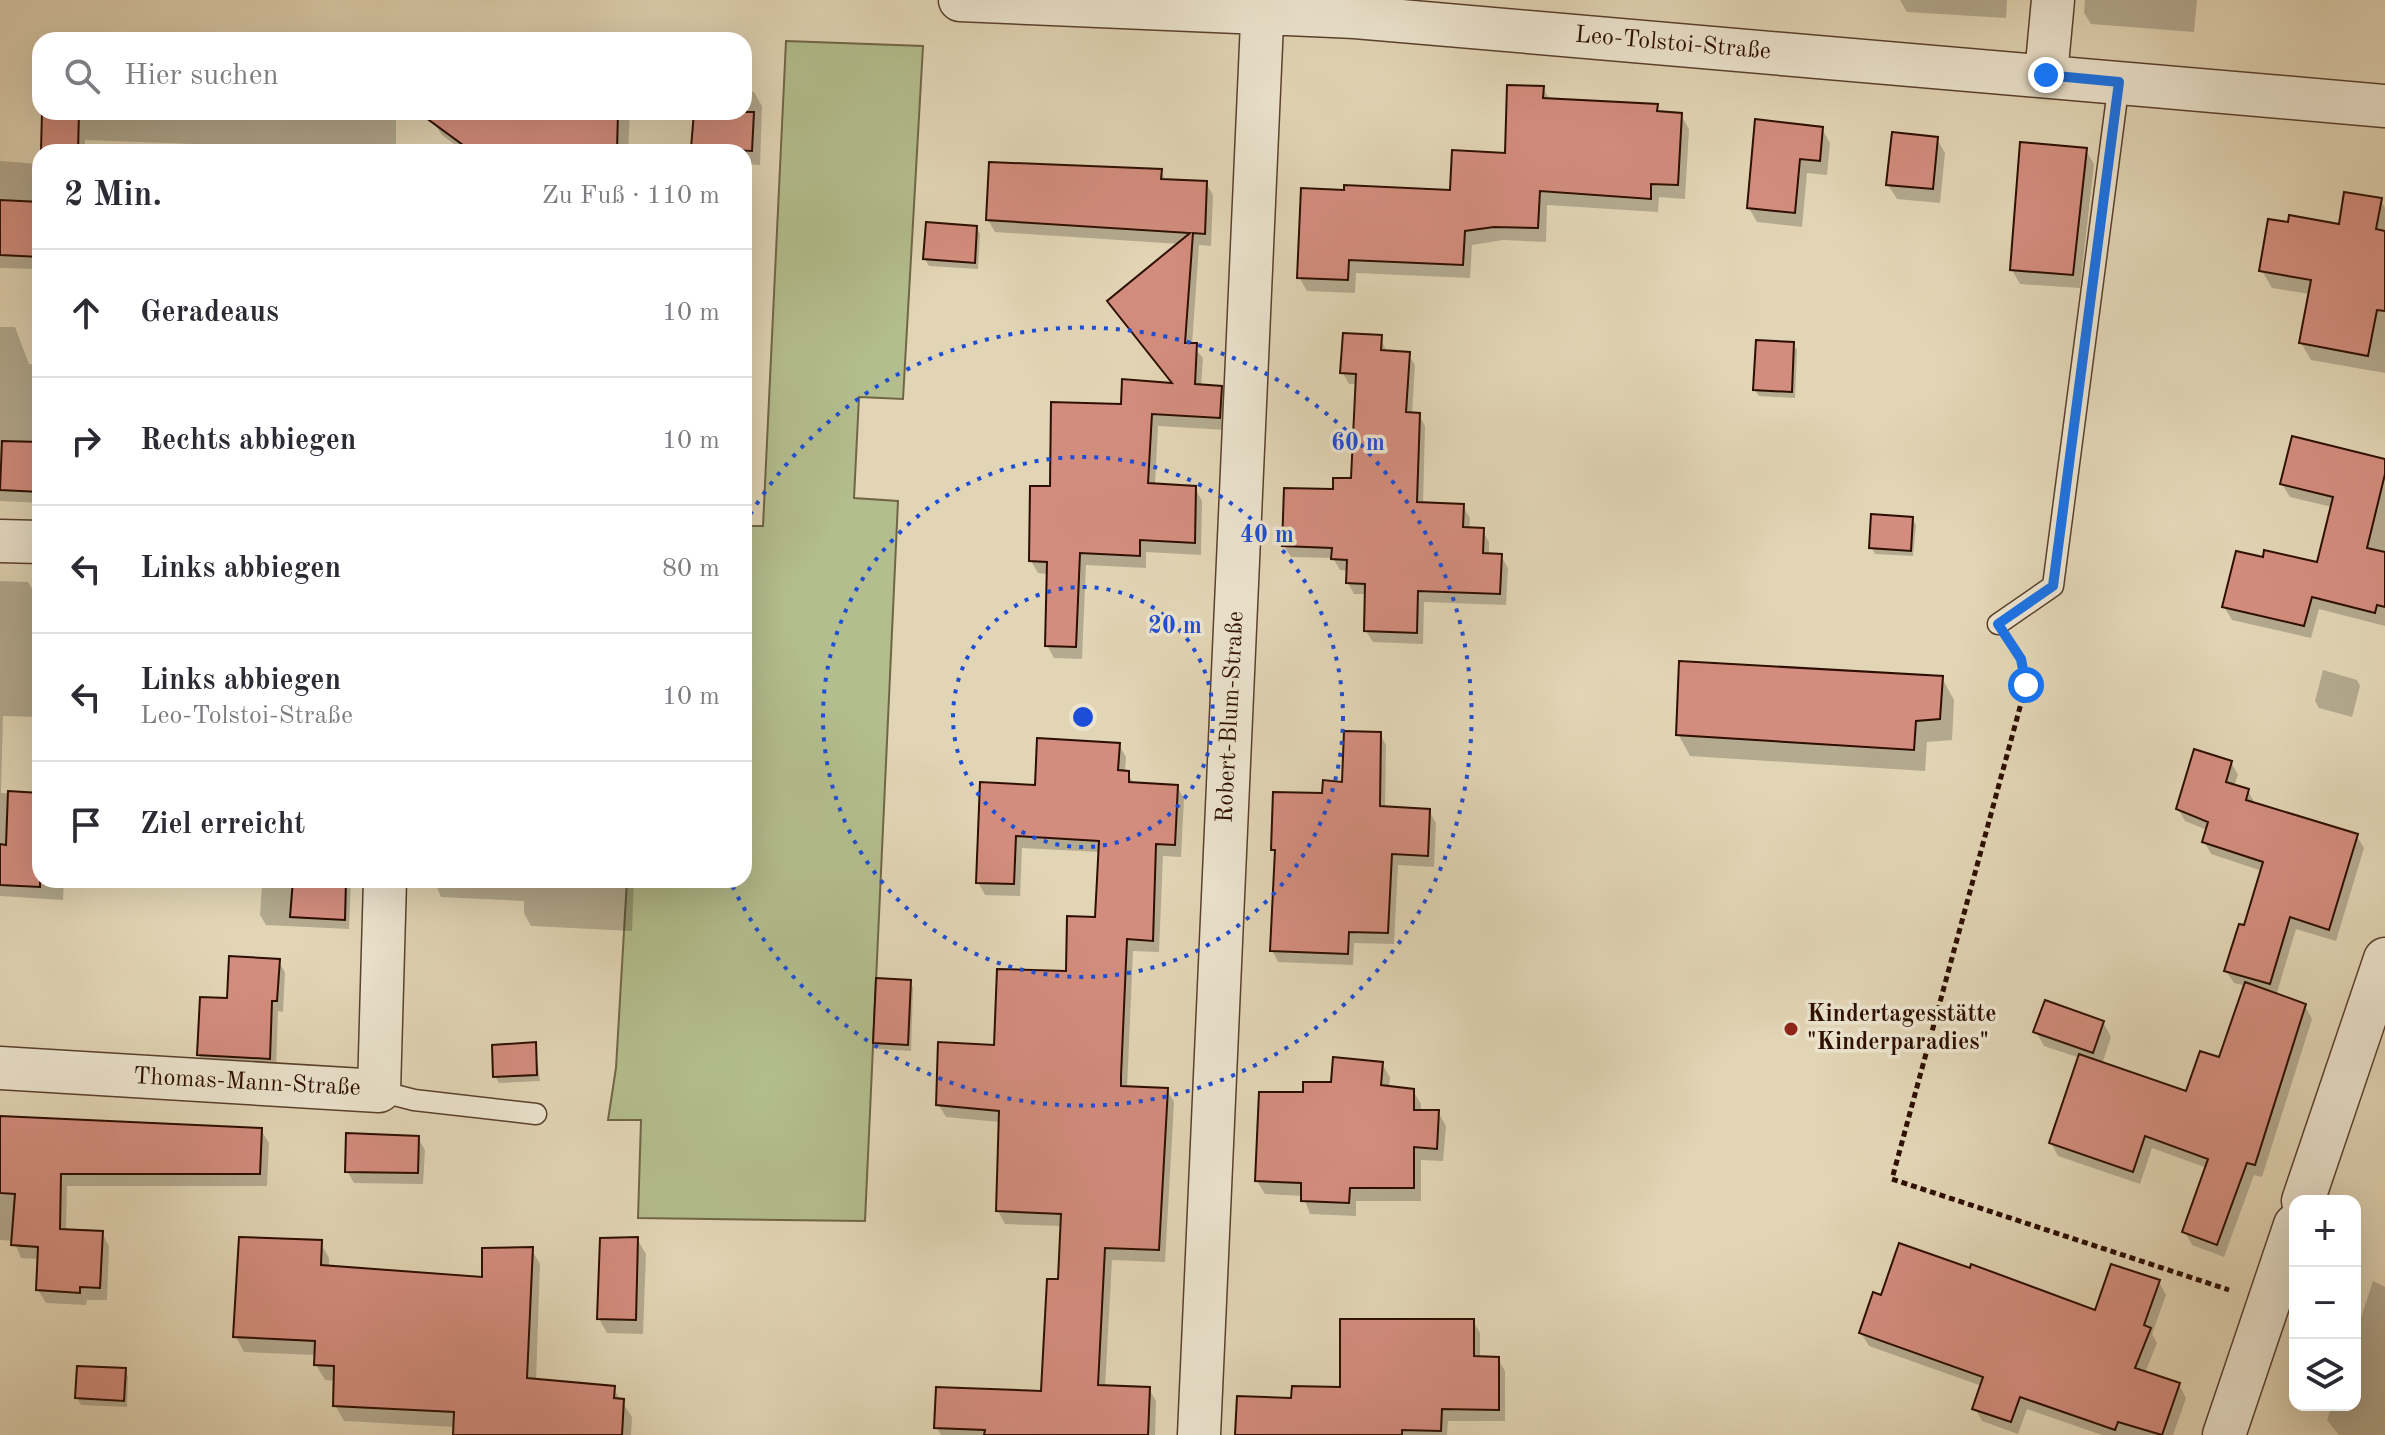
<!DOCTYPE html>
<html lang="de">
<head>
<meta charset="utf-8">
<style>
	:root { --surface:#fff; --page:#f2f2f3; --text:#2b2b33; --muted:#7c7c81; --line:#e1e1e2 }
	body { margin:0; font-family:"Old Standard TT",serif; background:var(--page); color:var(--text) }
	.controls { position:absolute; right:24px; bottom:24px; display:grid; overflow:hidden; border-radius:16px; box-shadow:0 8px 32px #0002 }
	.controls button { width:72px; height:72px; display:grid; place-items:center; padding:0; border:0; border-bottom:2px solid var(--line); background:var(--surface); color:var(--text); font:40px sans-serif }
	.stop { position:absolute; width:24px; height:24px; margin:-18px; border:6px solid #1a73e8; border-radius:50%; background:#fff }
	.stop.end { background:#1a73e8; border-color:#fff; box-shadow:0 2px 8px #0008 }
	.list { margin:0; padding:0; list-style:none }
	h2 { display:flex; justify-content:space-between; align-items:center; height:104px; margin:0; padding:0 32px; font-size:34px }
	h2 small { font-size:26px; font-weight:400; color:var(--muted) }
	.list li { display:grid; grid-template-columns:52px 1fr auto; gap:24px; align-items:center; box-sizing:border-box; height:128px; padding:0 32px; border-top:2px solid var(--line) }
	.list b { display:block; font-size:30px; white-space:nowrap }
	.list p { margin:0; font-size:26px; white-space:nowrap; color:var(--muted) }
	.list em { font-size:26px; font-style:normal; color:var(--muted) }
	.icon { flex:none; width:44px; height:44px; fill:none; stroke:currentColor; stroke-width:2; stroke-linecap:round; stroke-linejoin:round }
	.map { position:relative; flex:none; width:2385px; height:1435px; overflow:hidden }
	.search { position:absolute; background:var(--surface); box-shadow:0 8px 32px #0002; left:32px; top:32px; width:720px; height:88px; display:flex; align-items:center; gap:20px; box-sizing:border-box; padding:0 28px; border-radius:24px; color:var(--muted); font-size:30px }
	.panel { position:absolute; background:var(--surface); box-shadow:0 8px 32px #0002; left:32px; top:144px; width:720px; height:744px; border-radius:24px }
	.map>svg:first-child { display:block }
	.green { fill:#b3bd8d; stroke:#706646; stroke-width:2 }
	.shadow { fill:#0003 }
	.building { fill:#d38d7e; stroke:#2d0e00; stroke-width:2 }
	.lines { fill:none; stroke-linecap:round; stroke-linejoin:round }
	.service-casing { stroke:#5a402d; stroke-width:23 }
	.minor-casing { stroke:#5a402d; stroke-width:45 }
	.path { stroke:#2d0e00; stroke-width:5; stroke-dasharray:6 4; stroke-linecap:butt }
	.service { stroke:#ece4cf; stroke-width:20 }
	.minor { stroke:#ece4cf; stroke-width:42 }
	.route { stroke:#1a73e8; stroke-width:10 }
	.ring { fill:none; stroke:#1d4ed8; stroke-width:4; stroke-dasharray:4 8 }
	.poi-dot { fill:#8f2418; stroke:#ece4cf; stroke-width:3 }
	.labels { text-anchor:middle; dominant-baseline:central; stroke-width:7; stroke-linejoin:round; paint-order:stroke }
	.street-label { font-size:24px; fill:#2d0e00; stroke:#ece4cf }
	.poi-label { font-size:24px; font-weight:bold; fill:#2d0e00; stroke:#ece4cf; text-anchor:start }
	.centre { fill:#1d4ed8; stroke:#ece4cf; stroke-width:4 }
	.ring-label { font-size:24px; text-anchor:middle; font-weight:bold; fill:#1d4ed8; stroke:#ece4cf; stroke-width:7; stroke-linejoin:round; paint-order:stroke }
</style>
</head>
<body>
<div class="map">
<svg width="2385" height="1435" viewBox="0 0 2385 1435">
	<rect width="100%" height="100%" fill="#e2d5b5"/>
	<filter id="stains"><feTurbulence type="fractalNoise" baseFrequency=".0025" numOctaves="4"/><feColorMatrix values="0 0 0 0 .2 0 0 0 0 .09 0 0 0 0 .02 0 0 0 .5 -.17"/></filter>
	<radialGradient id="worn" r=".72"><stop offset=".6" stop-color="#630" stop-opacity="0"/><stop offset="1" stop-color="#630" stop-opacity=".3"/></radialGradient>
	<!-- green -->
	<path class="green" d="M786,41l137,5 -20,353 -44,-2 -5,101 44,3 -33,720 -227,-3 3,-98h-33l8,-52 11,-188h117v-354h19z"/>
	<!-- shadow -->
	<path class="shadow" d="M1900,0h107l-1,18 -99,-6z
		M2085,0h112l-3,32 -103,-8 -7,-11z
		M1543,88l7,12 106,6 5,8 20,1 8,14 -4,70 -26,-2 -1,15 -111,-7 -1,37 -43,-2 -31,5 -2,33 -114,-5 -1,20 -48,-2 -8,-14 153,-85 55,-37z
		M744,91l10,1 8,14 -2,59 -16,-1v-12h-48v-40h48z
		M44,112h352v39l-52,-3v4h-41v-4l-218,-8v12h-42z
		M450,112h180l-2,40h-163l-23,-17 -8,-12z
		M1822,129l8,14 -3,32 -20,-2 -5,54 -45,-5 -8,-14z
		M1937,139l8,14 -5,50 -43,-4 -9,-14z
		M2085,149l9,15 -14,124 -60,-4 -8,-14z
		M0,161l40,3v105l-40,-1z
		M1161,171l5,10 40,2 7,12 -2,51 -12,-1 -7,100 11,13 -2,29 20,1 7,13 -1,29 -69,-4 -3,59 40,3 7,13 -1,54 -55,-3v16l-60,-3 -4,94 -28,-1 -7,-13 1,-71 -10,-1 -7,-12 21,-73 71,-82 50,-21 -64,-84 71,-57 -185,-12 -7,-12z
		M2380,200l5,8v165l-74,-13 -10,-17 9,-49 -38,-6 -10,-17z
		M976,227l4,7 -2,35 -49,-3 -4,-7z
		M0,327h15l14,37 11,1v138l-40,-2z
		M1380,337l7,16 21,1 7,11 -3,49 7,1 6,11 -2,79 40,1 7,12 -1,12h13l7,12v14h12l7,12 -2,37 -82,-3 -1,42 -50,-2 -7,-11 1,-37h-13l-6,-11v-12l-8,-1 -7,-12 -42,-1 -7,-11 51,-55 18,-11 4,-96h-8l-7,-12z
		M1793,344l4,6 -2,48 -36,-2 -4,-6z
		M2385,461v165l-66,-17 -8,29 -79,-18 -8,-13 40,-48 54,5 14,-57 -42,-10 -8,-13z
		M1912,519l4,6 -3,31 -38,-2 -4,-7z
		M0,581l28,1 8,13 -1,29 5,3v90l-37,-1 -2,77 39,2v85h24l-1,20 -63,-4z
		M2323,670l34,10 3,6 -8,31 -33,-9 -4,-7z
		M1942,678l12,22 -2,40 -25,2 -2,29 -235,-15 -12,-22z
		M1380,734l6,11 -1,64 44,2 7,12 -2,44 -36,-2 -4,79 -40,-1 -1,22 -75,-3 -6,-12 5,-94 -4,-7 51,-54 20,-11z
		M1119,745l7,12 -1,15 10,12 42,2 7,13 -3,58 -18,-1 -4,96 -26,-1 -6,138 40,1 7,12 -9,160 -53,-2 -7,127 44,2 7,12 -1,34h-214l-4,-7 106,-35 17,-112 2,-55 -57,-2 -7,-13 2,-89 -54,-5 -8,-13 130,-131 29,-54 3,-67 -78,-4 -2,48 -35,-1 -7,-13 59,-95z
		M2231,762l7,13 -4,11 14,5 7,12 101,32 8,13 -28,93 -40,-12 -20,67 29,10 7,13 -50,158 -8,-2 -30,82 -32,-12 -7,-13 22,-64 -55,-20 -12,36 -82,-28 -7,-13 29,-85 -36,-12 -8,-14 67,-10 8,15 -9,27 86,29 32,-33 26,-74 -12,-3 -8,-12 19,-43 17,-57 -51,-17 -7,-13 3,-11 -22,-9 -7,-12z
		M247,880h104l-2,49 -83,-4 -6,-10 2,-31h-12z
		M434,880h200l-2,51 -101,-5 -7,-13v-12l-83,-4z
		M278,961l7,11 -2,40 -5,-1 -2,59 -70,-3 -7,-12 30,-55z
		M909,982l4,6 -2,63 -32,-2 -4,-6z
		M535,1044l5,37 -41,2 -4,-7z
		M1382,1064l8,13 -1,11 24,3 8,13v8h17l8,14 -3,35 -22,-1v41h-65v15l-46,-2 -7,-18 -38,-2 -8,-13 48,-87z
		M0,1118l261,12 8,13 -2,43h-200l-1,45 36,2 7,13 -2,54h-20l-1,5 -40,-2 -8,-13 2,-31 -19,-1 -7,-17 -14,-1z
		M418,1138l7,12 -2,34 -69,-1 -7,-12z
		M637,1239l9,15 -3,80 -36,-1 -8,-14z
		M320,1242l9,16v9l154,12 48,-30 9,15 -4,117 77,7 19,29 -1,18h-176l1,-8 -112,-6 -9,-16 1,-24 -11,-1 -9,-15v-10l-72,-3 -8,-15z
		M2373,1281l12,6v148h-46l-12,-15 5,-15h23v-69z
		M2159,1282l7,13 -14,39 5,9 -12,30 34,12 7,13 -13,37h-71l-75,-26 -9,25 -36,-13 -7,-13 7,-22 -113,-40 -8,-13 235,-21z
		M1473,1321l7,12v25l18,1 7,12v50h-57l-1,14h-209l55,-35 49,-11z
		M125,1370l3,7 -1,30 -46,-2 -4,-7z"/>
	<!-- building -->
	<path class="building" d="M1507,85l37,1 -1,12 115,6 -1,7 25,2 -4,72 -27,-1v15l-111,-8 -2,37 -44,-1 -29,4 -2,34 -114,-5 -1,20 -51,-2 4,-90 43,2v-5l106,5 2,-40 53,3z
		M42,112h37l-1,40 -37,-1z
		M418,112h200l-1,40 -154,-7z
		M694,112h60l-2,39 -61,-3z
		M1755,119l68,8 -3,34 -20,-2 -5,54 -48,-5z
		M1892,132l46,5 -5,52 -47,-4z
		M2020,142l67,6 -14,127 -63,-5z
		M989,162l173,7 -1,10 46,2 -2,53 -12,-1 -8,110h12l-2,41 27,2 -2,32 -68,-4 -4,69 48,3 -1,57 -55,-3v16l-60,-3 -4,94 -31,-1 2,-84 -18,-1 1,-75h20l1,-84 70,2 1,-25 50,4 -65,-82 83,-68 -204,-13z
		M2344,192l38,6 -6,31 9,2v80l-8,-1 -9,46 -69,-13 12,-63 -52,-9 9,-52 20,3 1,-7 50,9z
		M0,200l40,2v55l-40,-2z
		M926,222l51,4 -2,37 -52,-4z
		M1343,333l39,2 -1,15 29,2 -4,60 14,1 -3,89 47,2 -1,23 21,1 -1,25 19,1 -2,40 -82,-3 -1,42 -53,-2 1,-47 -19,-1 1,-23 -16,-1 1,-11 -50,-2 2,-58 49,1v-11h18l5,-104 -16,-1z
		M1756,340l38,2 -2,50 -39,-2z
		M2292,436l93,23v15l-18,74 18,4v55l-8,-2 -2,8 -63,-16 -8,29 -82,-19 14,-56 27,6 1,-7 53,12 16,-65 -53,-13z
		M2,441l38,1v50l-40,-2z
		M1871,514l42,3 -2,34 -42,-3z
		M1679,661l264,15 -3,43 -24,2 -2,29 -238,-15z
		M1344,731l37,1 -1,74 50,3 -2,47 -36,-2 -4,79 -39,-1 -1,22 -78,-3 5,-101h-4l2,-58 49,1 1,-13 19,2z
		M1037,738l83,5 -2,27 11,1v11l49,3 -3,60 -19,-1 -3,97 -26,-2 -6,137v10l47,2 -9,162 -54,-2 -7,137 52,2 -2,48h-164l1,-5 -51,-2 2,-41 105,4 6,-112h11l3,-65 -65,-3 3,-100 -63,-6 2,-63 56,3 3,-76 69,2 1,-55 28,1 4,-76 -83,-5 -2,48 -38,-1 4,-101 55,3z
		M2194,749l38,12 -6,21 23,7 -3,11 112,34 -29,96 -39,-13 -20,67 -46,-13 15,-47 5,1 19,-63 -61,-20 6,-20 -32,-13z
		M8,791l32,2v94l-40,-2v-41l6,1z
		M293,880h53l-1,40 -55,-3z
		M229,956l51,3 -3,42h-5l-2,58 -73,-4 3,-58 27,1z
		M876,978l35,2 -3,65 -35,-2z
		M2245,982l61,22 -51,161 -8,-2 -30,82 -35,-13 26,-73 -63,-23 -12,36 -84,-29 30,-89 107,37 14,-40 19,6z
		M2045,1000l59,21 -11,32 -60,-21z
		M536,1042l1,33 -44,2 -1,-32z
		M1333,1057l50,5 -2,23 33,4v21h25l-2,39 -23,-2v41h-64l-1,15 -48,-2v-18l-46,-2 4,-89h44v-10h28z
		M0,1116l262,12 -2,46h-199l-1,55 43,2 -3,57 -20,-1v6l-44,-3 2,-43 -27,-2 4,-51 -15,-1z
		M346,1133l73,3 -1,37 -73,-1z
		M239,1237l83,3 -1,25 161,12v-29l51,-1 -6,131 88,8 -1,12 10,1 -2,36h-169l1,-23 -121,-6 1,-40 -20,-1 1,-24 -82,-4z
		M638,1237l-2,83 -39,-1 3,-81z
		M1899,1243l71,25 1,-4 124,46 16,-46 49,16 -16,45 7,3 -16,40 45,15 -18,52 -44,-13 -3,8 -95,-33 -9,25 -39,-13 11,-32 -124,-44 14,-41 8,3z
		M1340,1319h134v37l25,1v53l-57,-1 -1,22 -39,-1v5h-167l2,-39 54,2 1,-12 48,1z
		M77,1366l49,2 -2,33 -49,-3z"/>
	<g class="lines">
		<!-- service casing -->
		<g class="service-casing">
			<path id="service" d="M1998,624l55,-38 66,-504
				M379,1091l35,9 122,14"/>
		</g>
		<!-- minor casing -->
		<g class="minor-casing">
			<path id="minor" d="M960,0l395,17 1030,89
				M2046,75l7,-75
				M0,541l40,1
				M0,1068l379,23 6,-211
				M2303,1201l82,-242
				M1199,1435l64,-1435
				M2224,1435l71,-210"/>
		</g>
		<!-- path -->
		<path class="path" d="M2015,649l6,10 5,26 -134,494 337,111"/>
		<!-- service -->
		<use href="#service" class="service"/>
		<!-- minor -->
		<use href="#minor" class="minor"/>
	</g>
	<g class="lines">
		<!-- route -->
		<path class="route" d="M2026,685l-5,-26 -23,-35 55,-38 66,-504 -73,-7"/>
	</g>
	<!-- distance rings -->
	<g class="ring">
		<circle cx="1083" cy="717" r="130"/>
		<circle cx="1083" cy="717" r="260"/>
		<path d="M744 525A389 389 0 1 1 730 881"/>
	</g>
	<!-- markers -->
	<circle class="poi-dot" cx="1791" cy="1029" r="8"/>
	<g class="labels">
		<!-- street labels -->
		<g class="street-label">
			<text transform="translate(1673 44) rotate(5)">Leo-Tolstoi-Straße</text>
			<text transform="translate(1231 717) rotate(-87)">Robert-Blum-Straße</text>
			<text transform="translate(247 1083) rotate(3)">Thomas-Mann-Straße</text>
		</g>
		<!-- poi labels -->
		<g class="poi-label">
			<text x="1807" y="1015">Kindertagesstätte<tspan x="1807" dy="28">"Kinderparadies"</tspan></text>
		</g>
	</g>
	<circle cx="1083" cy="717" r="12" class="centre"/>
	<g class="ring-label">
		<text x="1358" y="450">60 m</text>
		<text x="1267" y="542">40 m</text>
		<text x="1175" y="633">20 m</text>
	</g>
	<rect width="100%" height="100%" filter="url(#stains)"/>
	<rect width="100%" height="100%" fill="url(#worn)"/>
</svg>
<div class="controls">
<button>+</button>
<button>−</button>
<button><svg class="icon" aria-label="layers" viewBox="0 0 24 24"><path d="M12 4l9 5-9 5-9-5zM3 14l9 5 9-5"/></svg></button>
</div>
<div class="stop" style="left:2026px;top:685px"></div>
<div class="stop end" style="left:2046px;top:75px"></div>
<div class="search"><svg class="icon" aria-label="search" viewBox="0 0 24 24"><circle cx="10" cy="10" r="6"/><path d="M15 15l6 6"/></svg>Hier suchen</div>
<section class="panel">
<h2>2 Min.<small>Zu Fuß · 110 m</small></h2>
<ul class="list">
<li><svg class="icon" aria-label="ahead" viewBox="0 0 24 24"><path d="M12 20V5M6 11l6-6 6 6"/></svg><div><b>Geradeaus</b></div><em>10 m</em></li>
<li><svg class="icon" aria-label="right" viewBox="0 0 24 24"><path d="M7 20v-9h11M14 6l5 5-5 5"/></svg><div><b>Rechts abbiegen</b></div><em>10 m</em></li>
<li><svg class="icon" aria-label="left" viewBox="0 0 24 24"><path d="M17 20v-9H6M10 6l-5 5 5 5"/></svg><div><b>Links abbiegen</b></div><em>80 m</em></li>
<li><svg class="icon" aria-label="left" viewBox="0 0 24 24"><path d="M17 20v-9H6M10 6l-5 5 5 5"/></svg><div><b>Links abbiegen</b><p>Leo-Tolstoi-Straße</p></div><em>10 m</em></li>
<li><svg class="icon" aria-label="arrive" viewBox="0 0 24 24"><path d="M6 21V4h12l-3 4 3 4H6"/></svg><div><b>Ziel erreicht</b></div></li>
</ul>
</section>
</div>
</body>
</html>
